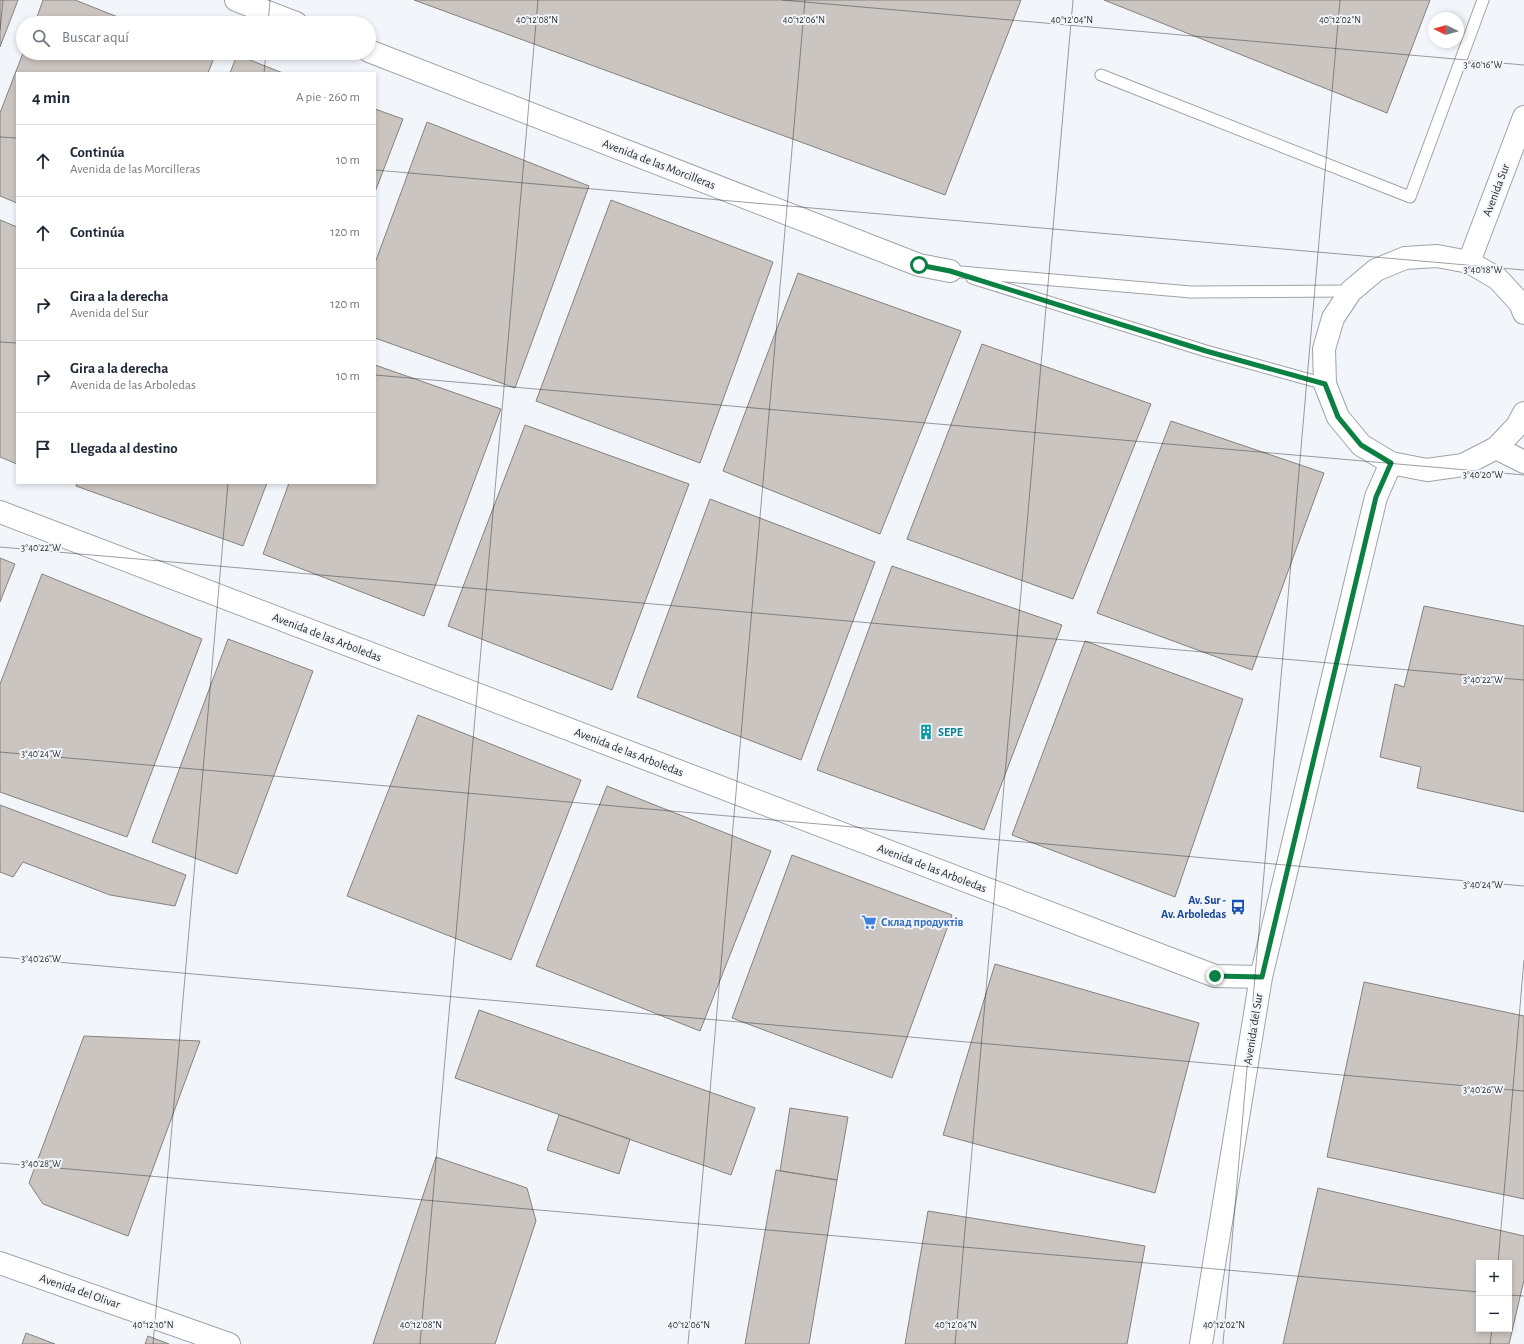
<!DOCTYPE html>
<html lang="es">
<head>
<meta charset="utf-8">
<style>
	:root { --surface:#fff; --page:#f2f2f3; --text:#1f2937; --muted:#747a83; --line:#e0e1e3 }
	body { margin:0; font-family:"Alegreya Sans",sans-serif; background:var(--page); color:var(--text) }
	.controls { position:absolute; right:12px; bottom:12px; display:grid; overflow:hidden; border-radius:0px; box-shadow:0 2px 6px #0003 }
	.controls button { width:36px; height:36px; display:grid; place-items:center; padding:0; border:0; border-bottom:1px solid var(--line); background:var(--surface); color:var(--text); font:20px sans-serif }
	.compass { position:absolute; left:1428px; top:12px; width:36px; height:36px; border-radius:50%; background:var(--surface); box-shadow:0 2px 6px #0003; rotate:275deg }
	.stop { position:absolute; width:12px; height:12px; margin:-9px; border:3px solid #0b8043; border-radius:50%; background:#fff }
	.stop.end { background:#0b8043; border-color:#fff; box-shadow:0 1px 4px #0008 }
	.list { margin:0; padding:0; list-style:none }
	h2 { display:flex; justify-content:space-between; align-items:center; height:52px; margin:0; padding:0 16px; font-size:17px }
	h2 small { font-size:13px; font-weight:400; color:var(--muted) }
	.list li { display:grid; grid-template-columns:26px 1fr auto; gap:12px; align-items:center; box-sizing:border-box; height:72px; padding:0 16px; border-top:1px solid var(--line) }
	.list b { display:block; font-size:15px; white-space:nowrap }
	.list p { margin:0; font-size:13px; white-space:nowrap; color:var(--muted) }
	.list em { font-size:13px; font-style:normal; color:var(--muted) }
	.icon { flex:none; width:22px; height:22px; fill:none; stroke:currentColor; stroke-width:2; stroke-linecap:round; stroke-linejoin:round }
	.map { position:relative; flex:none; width:1524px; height:1344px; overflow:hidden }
	.search { position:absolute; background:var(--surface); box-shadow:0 2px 6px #0003; left:16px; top:16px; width:360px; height:44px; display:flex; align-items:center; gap:10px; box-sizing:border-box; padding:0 14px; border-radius:22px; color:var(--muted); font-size:15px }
	.panel { position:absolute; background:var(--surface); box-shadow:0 2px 6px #0003; left:16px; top:72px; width:360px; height:412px; border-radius:0px }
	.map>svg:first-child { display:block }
	.building { fill:#cac5c1; stroke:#86817d; fill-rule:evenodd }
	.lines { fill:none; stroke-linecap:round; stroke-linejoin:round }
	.lane-casing { stroke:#9fa3a8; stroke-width:13 }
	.street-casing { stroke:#9fa3a8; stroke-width:24 }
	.lane { stroke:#fff; stroke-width:11 }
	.street { stroke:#fff; stroke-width:22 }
	.route { stroke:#0b8043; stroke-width:5 }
	.ticks { fill:none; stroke:#292a2c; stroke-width:1; stroke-opacity:0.45 }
	.labels { text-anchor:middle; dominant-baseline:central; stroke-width:4; stroke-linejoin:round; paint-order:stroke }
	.street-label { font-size:12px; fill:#292a2c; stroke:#f2f6fb }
	.culture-label { font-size:12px; font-weight:bold; fill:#0d838f; stroke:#f2f6fb; text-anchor:start }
	.transit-label { font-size:12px; font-weight:bold; fill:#164399; stroke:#f2f6fb; text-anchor:end }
	.shop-label { font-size:12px; font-weight:bold; fill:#366cbe; stroke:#f2f6fb; text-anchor:start }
	.ticks-label { font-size:10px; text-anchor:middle; fill:#292a2c; stroke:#f2f6fb; stroke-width:4; stroke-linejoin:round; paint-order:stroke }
</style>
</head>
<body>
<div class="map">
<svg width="1524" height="1344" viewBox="0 0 1524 1344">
	<rect width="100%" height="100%" fill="#f2f6fb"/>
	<!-- building -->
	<path class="building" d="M0,0h18l-18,47z
		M43,0h32l58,23h-98z
		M414,0h607l-76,195z
		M1104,0h326l-43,113z
		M23,53h186l6,2 -7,18h-191v130l-17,-7v-83z
		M237,55l46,18h-53z
		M375,109l28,10 -28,73z
		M427,122l162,64 -74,202 -140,-50v-75z
		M611,200l162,62 -73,201 -164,-62z
		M0,220l17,7v237l-17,-7z
		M798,273l163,58 -81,203 -157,-63z
		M982,344l169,60 -78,195 -166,-60z
		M375,365l126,44 -77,207 -161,-62 26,-71h86z
		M1171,421l153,52 -72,197 -155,-57z
		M525,425l164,59 -77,206 -164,-64z
		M77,483h190l-24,63 -167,-60z
		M710,499l165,63 -74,198 -164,-63z
		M0,558l15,6 -15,38z
		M892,566l170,59 -78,205 -167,-60z
		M42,574l160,65 -75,198 -127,-45v-108z
		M1424,606l100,20v186l-107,-24 4,-21 -41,-10 15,-73 9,3z
		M228,639l85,32 -76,203 -85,-32z
		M1085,641l158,58 -68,198 -163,-62z
		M418,715l163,65 -70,180 -164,-64z
		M607,786l164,65 -71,180 -164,-65z
		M0,805l186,70 -11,31 -65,-11 -87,-33 -10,15 -13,-5z
		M792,855l160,60 -60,163 -160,-60z
		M995,964l204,59 -44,170 -212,-58z
		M1364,982l160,34v183l-197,-42z
		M479,1010l276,98 -24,67 -276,-97z
		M84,1036l116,5 -72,195 -85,-32 -14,-21z
		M790,1108l58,9 -11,63 -57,-9z
		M559,1115l71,24 -11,35 -72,-24z
		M436,1157l91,31 9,33 -41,123h-122z
		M776,1170l61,10 -28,164h-64z
		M1318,1188l206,48v44l-15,64h-226zM1479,1263h30v66h-30z
		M928,1211l217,35 -18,98h-222z
		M26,1333l29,11h-33z
		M148,1336l21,8h-24z"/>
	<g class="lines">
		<!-- lane casing -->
		<g class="lane-casing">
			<path id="lane" d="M1101,75l309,122 73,-197
				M950,271l241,21 160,-1
				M972,278l234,73 119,33"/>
		</g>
		<!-- street casing -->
		<g class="street-casing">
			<path id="street" d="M236,0l60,23
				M369,51l550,214 31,6
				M1469,262l55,-145
				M1524,313l-4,-10 -22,-24 -29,-17 -32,-6 -32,2 -29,12 -25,21 -18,27 -9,31 1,35 13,33 23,28 30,18 36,7 36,-5 33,-17 21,-22 7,-13
				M1496,448l28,14
				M0,512l1215,464 46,1
				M0,1263l229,81
				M1201,1344l60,-367 115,-480 15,-34"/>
		</g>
		<!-- lane -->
		<use href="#lane" class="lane"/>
		<!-- street -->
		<use href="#street" class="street"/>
	</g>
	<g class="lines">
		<!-- route -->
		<path class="route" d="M919,265l31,6 256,80 119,33 13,33 23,28 30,18 -15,34 -114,480 -47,-1"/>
	</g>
	<!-- ticks -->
	<path class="ticks" d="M782,0l742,65M268,23l2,-23M0,30l3,-30M264,73l2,-20M0,137l17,1M375,170l1149,100M0,342l17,1M375,375l1149,100M0,547l1524,133M0,752l1524,134M0,957l1524,134M0,1163l1479,129M1498,1263l26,-303M1509,1295l15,1M153,1344l75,-861M420,1344l118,-1344M688,1344l117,-1344M955,1344l118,-1344M1223,1344l117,-1344M1490,1344l2,-15"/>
	<!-- icons -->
	<defs>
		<g id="building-bare" transform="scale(1.2)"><path d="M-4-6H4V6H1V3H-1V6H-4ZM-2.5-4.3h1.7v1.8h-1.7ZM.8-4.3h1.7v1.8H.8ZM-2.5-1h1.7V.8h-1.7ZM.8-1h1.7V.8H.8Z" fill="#0f9aa8" stroke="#f2f6fb" stroke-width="2.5" paint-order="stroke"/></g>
		<g id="bus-bare" transform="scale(1.2)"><path d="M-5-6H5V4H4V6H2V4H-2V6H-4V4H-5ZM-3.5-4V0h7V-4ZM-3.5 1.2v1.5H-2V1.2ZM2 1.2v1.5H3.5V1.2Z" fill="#1a4fb4" stroke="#f2f6fb" stroke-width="2.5" paint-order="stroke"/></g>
		<g id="supermarket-bare" transform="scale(1.2)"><path d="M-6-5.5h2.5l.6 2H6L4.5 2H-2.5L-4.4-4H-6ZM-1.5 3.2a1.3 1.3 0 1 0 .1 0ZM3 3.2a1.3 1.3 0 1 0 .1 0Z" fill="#3f7fe0" stroke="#f2f6fb" stroke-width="2.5" paint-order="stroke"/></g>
	</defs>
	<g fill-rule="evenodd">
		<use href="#building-bare" x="926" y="732"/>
		<use href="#bus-bare" x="1238" y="907"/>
		<use href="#supermarket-bare" x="869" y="922"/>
	</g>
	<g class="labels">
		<!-- street labels -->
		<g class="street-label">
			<text transform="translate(659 164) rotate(21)">Avenida de las Morcilleras</text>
			<text transform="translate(1496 190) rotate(-69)">Avenida Sur</text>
			<text transform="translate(327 637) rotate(21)">Avenida de las Arboledas</text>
			<text transform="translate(629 752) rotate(21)">Avenida de las Arboledas</text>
			<text transform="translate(932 868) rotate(21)">Avenida de las Arboledas</text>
			<text transform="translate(1253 1029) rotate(-81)">Avenida del Sur</text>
			<text transform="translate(80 1291) rotate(19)">Avenida del Olivar</text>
		</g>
		<!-- culture labels -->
		<g class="culture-label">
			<text x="938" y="732">SEPE</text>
		</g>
		<!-- transit labels -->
		<g class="transit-label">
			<text x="1226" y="900">Av. Sur -<tspan x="1226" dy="14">Av. Arboledas</tspan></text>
		</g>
		<!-- shop labels -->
		<g class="shop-label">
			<text x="881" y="922">Склад продуктів</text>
		</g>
	</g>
	<g class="ticks-label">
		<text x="537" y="23">40°12'08"N</text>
		<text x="804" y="23">40°12'06"N</text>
		<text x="1072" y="23">40°12'04"N</text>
		<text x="1340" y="23">40°12'02"N</text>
		<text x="1483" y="68">3°40'16"W</text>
		<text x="1483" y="273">3°40'18"W</text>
		<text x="1483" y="478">3°40'20"W</text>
		<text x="41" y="551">3°40'22"W</text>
		<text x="1483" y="683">3°40'22"W</text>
		<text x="41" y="757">3°40'24"W</text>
		<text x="1483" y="888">3°40'24"W</text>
		<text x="41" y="962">3°40'26"W</text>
		<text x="1483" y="1093">3°40'26"W</text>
		<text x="41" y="1167">3°40'28"W</text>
		<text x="153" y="1328">40°12'10"N</text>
		<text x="421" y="1328">40°12'08"N</text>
		<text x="689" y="1328">40°12'06"N</text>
		<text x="956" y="1328">40°12'04"N</text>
		<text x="1224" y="1328">40°12'02"N</text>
	</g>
</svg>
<div class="controls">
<button>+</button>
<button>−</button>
</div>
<svg class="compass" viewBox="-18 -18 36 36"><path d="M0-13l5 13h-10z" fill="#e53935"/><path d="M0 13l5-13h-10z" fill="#747a83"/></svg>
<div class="stop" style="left:919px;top:265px"></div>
<div class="stop end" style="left:1215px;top:976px"></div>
<div class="search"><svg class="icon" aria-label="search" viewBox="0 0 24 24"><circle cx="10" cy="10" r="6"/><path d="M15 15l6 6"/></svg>Buscar aquí</div>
<section class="panel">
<h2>4 min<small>A pie · 260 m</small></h2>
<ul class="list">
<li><svg class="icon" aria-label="ahead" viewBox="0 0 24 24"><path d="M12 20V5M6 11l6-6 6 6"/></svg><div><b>Continúa</b><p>Avenida de las Morcilleras</p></div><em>10 m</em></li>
<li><svg class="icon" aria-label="ahead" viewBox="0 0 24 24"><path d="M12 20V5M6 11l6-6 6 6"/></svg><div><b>Continúa</b></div><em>120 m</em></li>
<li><svg class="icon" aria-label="right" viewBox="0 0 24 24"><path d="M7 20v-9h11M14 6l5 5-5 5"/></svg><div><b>Gira a la derecha</b><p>Avenida del Sur</p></div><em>120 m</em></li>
<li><svg class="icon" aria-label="right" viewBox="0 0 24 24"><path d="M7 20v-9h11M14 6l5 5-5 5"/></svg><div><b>Gira a la derecha</b><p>Avenida de las Arboledas</p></div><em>10 m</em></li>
<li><svg class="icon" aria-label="arrive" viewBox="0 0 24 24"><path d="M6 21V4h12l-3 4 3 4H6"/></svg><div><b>Llegada al destino</b></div></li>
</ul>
</section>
</div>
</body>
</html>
